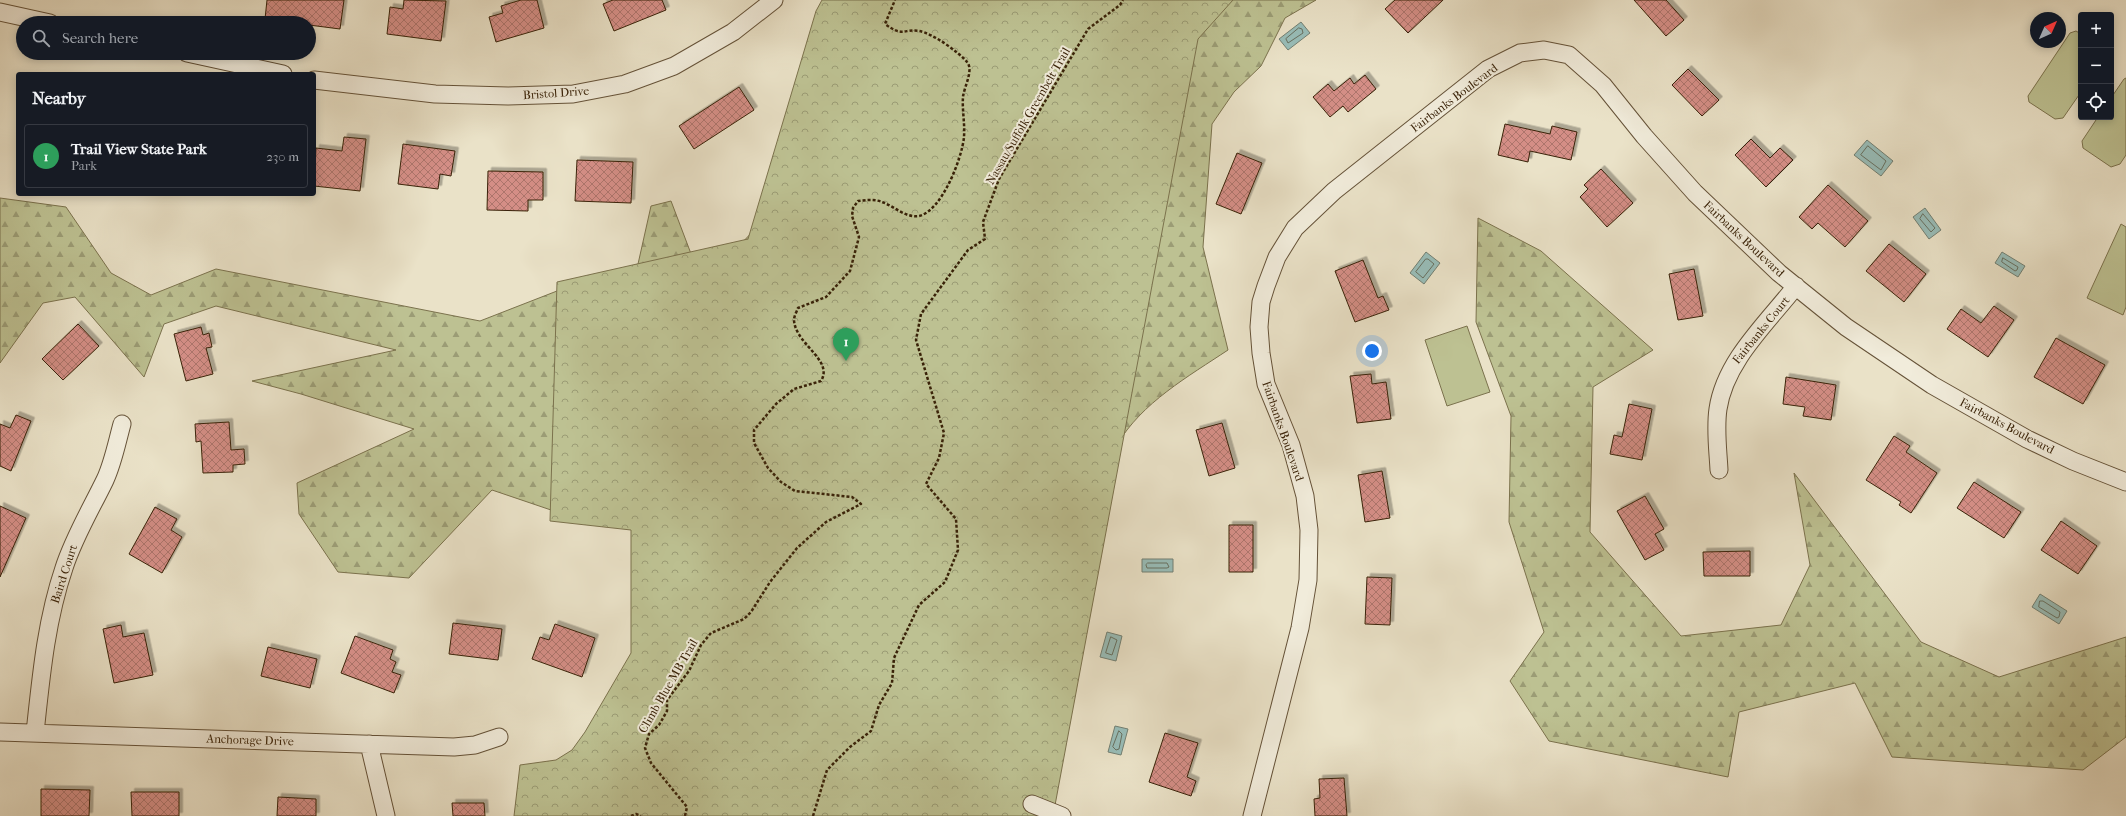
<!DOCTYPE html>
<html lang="en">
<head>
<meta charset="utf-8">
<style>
	:root { --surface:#171b24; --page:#20242c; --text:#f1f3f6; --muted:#9ea1a6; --line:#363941; --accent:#c59692 }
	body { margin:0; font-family:"IM FELL French Canon",serif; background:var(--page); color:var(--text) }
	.controls { position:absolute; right:12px; top:12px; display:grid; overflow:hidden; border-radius:4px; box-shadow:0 2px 10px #0003 }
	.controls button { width:36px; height:36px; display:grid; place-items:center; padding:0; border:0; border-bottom:1px solid var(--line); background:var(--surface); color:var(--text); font:20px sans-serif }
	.compass { position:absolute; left:2030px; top:12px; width:36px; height:36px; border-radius:50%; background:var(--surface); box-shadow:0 2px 10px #0003; rotate:45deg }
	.you { position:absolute; left:1372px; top:351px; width:14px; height:14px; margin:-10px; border:3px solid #fff; border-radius:50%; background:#1a73e8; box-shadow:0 0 0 6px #1a73e833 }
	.badge { display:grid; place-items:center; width:26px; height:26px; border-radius:50%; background:var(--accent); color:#fff; font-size:13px; font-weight:700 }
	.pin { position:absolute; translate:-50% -33px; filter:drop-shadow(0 1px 2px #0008) }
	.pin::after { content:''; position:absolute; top:21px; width:14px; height:12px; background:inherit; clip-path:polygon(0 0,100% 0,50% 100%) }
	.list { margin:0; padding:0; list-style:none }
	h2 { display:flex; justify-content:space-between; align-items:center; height:52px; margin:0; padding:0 16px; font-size:17px }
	h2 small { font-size:13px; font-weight:400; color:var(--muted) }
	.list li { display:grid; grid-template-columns:26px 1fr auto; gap:12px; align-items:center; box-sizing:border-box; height:64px; margin:0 8px 8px; padding:0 8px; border:1px solid var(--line); border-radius:4px }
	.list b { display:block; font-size:15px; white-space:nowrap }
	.list p { margin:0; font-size:13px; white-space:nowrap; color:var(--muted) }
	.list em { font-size:13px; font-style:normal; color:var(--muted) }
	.icon { flex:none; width:22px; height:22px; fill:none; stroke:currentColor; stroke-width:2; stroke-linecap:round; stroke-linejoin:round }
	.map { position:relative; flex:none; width:2126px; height:816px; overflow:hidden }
	.search { position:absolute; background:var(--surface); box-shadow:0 2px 10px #0003; left:16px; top:16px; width:300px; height:44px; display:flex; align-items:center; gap:10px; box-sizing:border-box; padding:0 14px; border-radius:22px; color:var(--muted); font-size:15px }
	.panel { position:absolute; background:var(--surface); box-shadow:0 2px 10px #0003; left:16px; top:72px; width:300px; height:124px; border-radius:4px }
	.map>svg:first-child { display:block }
	.grass { fill:#bdc192; stroke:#7b724d }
	.forest { fill:url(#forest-firs); stroke:#7b724d }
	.park { fill:url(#park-crowns); stroke:#7b724d }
	.water { fill:#98bdb8; stroke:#727f72 }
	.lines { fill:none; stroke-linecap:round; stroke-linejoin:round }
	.shore { stroke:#687060; stroke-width:1 }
	.building { fill:url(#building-cross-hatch); stroke:#392208; filter:url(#shadow) }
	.street-casing { stroke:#655238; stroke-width:19 }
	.path { stroke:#392208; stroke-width:2.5; stroke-dasharray:3 2; stroke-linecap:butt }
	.street { stroke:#f1ecdb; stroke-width:17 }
	.labels { text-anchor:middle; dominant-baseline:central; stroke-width:4; stroke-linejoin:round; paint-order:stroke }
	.street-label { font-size:12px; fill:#392208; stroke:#f1ecdb }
</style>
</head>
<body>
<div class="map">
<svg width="2126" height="816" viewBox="0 0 2126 816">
	<defs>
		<pattern id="forest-firs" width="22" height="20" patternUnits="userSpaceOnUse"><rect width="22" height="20" fill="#bdc192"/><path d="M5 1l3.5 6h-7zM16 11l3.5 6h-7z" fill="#9b9c75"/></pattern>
		<pattern id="park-crowns" width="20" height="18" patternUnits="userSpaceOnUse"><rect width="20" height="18" fill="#bdc192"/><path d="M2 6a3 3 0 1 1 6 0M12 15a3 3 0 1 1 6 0" fill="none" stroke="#9b9c75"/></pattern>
		<pattern id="building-cross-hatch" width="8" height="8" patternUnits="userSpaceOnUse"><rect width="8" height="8" fill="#d48e86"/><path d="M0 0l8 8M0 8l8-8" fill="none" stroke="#ad746c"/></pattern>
		<filter id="shadow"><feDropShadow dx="3.5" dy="-3.5" stdDeviation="0" flood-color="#0004"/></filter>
	</defs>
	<rect width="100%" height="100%" fill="#eae2c8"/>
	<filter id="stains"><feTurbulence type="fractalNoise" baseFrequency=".005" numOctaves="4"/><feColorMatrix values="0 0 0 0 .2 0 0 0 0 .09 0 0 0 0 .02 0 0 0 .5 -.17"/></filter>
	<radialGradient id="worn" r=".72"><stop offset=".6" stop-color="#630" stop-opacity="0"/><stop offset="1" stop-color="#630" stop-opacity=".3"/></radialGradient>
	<!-- grass -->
	<path class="grass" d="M2076,31l5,3v58l-18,26 -8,1 -26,-17 -1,-6 42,-63z
		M2126,78v77l-6,9 -9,3 -28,-19 -1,-7 16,-24h13v-19l13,-19z
		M2121,224l5,3v80l-3,8 -36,-17z
		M1467,326l23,66 -43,14 -22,-66z"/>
	<!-- forest -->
	<path class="forest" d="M827,0h489l-31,18 -24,48 -27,26 -22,32 -9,123 25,103c-39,26 -87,53 -111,95l-491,245 12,-56 1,-95 -9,-17 -79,-12 -59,-20 -83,88 -71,-6 -39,-58 -2,-31 117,-54 -113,-35 -49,-13 144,-31 -180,-44 -52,18 -20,53 -69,-80 -32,6 -43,60v-165l66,9 45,66 40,22 65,-26 264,52 77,-30 79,-18 15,-67 20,-5 22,58 42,-9 24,-25z
		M1478,218l63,33 112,99 -60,37 -3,145 91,104 100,-11 29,-60 -16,-92 127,169 78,35 127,-40v100l-43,33 -191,-13 -37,-74 -116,29 -11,65 -179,-36 -39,-60 34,-49 -35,-110 2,-106 -35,-94z"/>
	<!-- park -->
	<path class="park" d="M822,0h411l-35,39 -145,777h-539l6,-51 36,-5 16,-10 13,-18 46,-79v-123l-81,-9 7,-239 191,-43 68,-228z"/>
	<!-- water -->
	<path class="water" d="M1301,22l9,11 -22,17 -9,-11z
		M1867,140l26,21 -12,15 -27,-21z
		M1925,208l16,22 -12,9 -16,-22z
		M1426,252l14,11 -16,21 -14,-11z
		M2002,252l23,14 -7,11 -23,-14z
		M1142,559h31v13h-31z
		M2040,594l27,17 -8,13 -27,-17z
		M1107,632l15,4 -6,25 -16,-4z
		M1115,726l13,3 -7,26 -13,-3z"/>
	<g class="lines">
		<!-- shore -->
		<path class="shore" d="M1299,28l3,1 1,4 -15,10 -2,-4z
			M1868,146l18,15 -5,9 -20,-15z
			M1923,214l12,14 -4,4 -11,-13z
			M2003,258l15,9 -1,3 -2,1 -13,-9z
			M1426,259h2l6,5 -11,14 -7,-6z
			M1148,563h19l2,4 -2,1h-20l-1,-3z
			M2040,601h3l17,11 -1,5 -2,1 -18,-11z
			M1111,637l6,3 -5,15 -6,-2z
			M1119,731l3,3 -3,15 -3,1 -3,-3z"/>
	</g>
	<!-- building -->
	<path class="building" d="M267,0h77l-4,29 -31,-4v-2l-44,-4z
		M404,0l42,1 -5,40 -54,-7 3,-27 13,2z
		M521,0h16l7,28 -48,14 -7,-25 14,-4 -2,-7z
		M613,0h49l4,10 -52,21 -11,-27z
		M1395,0h48l-35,33 -23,-24z
		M1634,0h32l18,20 -18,16z
		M1688,69l31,31 -17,16 -30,-31z
		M1365,75l11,14 -28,23 -5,-6 -13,11 -17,-20 15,-13 6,7 16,-13 4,6z
		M739,87l15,23 -60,39 -15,-23z
		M1505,124l45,10 2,-8 25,6 -6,28 -41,-9 -2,11 -30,-7z
		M344,137l22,2 -6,52 -46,-5 2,-38 26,3z
		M1751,139l19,19 10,-10 13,12 -27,27 -31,-32z
		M403,144l52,7 -4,25 -11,-2 -2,15 -40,-5z
		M1237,153l25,10 -21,51 -25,-10z
		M577,160l56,2 -2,41 -56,-2z
		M1601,169l32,34 -26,24 -27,-30 8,-8 -4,-4z
		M488,171l55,1v28h-15v11l-41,-1z
		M1828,185l40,36 -23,26 -27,-24 -6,6 -13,-12z
		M1889,244l37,30 -22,28 -38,-31z
		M1363,260l15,38 5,-2 6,14 -34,12 -20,-51z
		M1694,269l9,47 -25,4 -9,-46z
		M1994,306l20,14 -26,37 -41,-28 14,-20 20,14z
		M78,324l21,22 -36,34 -21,-21z
		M201,327l2,8 6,-2 3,14 -6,1 7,26 -27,7 -12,-47z
		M2056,338l49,27 -22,39 -49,-27z
		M1371,374l1,10 14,-2 5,37 -34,4 -7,-47z
		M1786,377l50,8 -5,35 -28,-4 2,-9 -22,-3z
		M1629,404l23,5 -10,51 -32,-6 4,-19 8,2z
		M16,415l15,6 -20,50 -11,-5v-42l10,4z
		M229,422l2,28 13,-1 1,15 -12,1v7l-30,1 -2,-32 -5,1 -1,-18z
		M1222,423l13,45 -26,8 -13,-46z
		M1894,436l16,10 -4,6 31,21 -26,40 -12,-8 2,-3 -35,-22z
		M1382,471l8,47 -25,4 -7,-47z
		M1974,482l47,30 -17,26 -47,-30z
		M1645,496l19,33 -9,5 9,16 -19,10 -28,-49z
		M0,506l26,12 -26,59z
		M155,507l22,12 -6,11 11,7 -20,36 -33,-19z
		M2061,521l36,25 -19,28 -37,-24z
		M1229,525h24v47h-24z
		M1750,551v25h-46l-1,-24z
		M1367,577l25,1 -2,47 -25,-1z
		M453,623l49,6 -4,31 -49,-6z
		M555,624l40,14 -13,39 -50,-18 8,-22 9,3z
		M121,625l2,12 21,-4 9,42 -39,8 -11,-54z
		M355,636l38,14 -3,9 6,3 -4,10 9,3 -7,18 -53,-20z
		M268,647l49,12 -7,29 -49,-12z
		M1165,733l33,10 -11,34 9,4 -5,15 -42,-14z
		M1344,778l3,38h-32l-1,-17 6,-1 -1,-19z
		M41,789l49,1 -1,26h-48z
		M131,792h48v24h-47z
		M278,797l38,2v17h-39z
		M452,803h32l1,13h-32z"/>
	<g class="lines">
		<!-- street casing -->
		<g class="street-casing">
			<path id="street" d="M0,12l50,11
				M187,53l96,21
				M314,80l121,14 73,2 65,-2 52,-10 49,-18 59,-34 41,-32
				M1719,470c-1,-20 -4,-41 -1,-61 7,-48 49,-86 78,-123
				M0,732l454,15 21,-2 24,-8
				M35,733c6,-56 11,-112 29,-165 10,-31 27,-59 41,-88 8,-17 12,-38 17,-56
				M369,744l17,72
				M1032,804l30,12
				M1252,816l48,-188 8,-48 1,-50 -4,-34 -14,-51 -25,-61 -5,-31 -2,-26 2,-25 5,-16 11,-29 18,-29 39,-37 154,-122 32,-16 24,-3 25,5 34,30 41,51 51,57 84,80 67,54 86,58 95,54 46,22 53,21"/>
		</g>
		<!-- path -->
		<path class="path" d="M631,816l5,-2 5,2
			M685,816l2,-9 -36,-44 -6,-15 4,-14 10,-9 8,-14v-11l22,-29 12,-26 10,-12 33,-14 7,-7 19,-30 27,-34 29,-26 35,-18 -9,-7 -57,-6 -14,-9 -13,-14 -14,-25v-13l22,-26 18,-15 27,-8c13,-21 -26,-37 -27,-61 0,-4 3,-9 4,-12l28,-11 24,-26 9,-34 -7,-21 1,-8 5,-7c8,-1 17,-2 24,1 12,4 23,16 37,14 23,-5 43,-58 45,-79 1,-14 -2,-27 -1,-40 1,-10 11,-27 4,-35 -8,-10 -35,-29 -48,-31 -15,-3 -15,7 -34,-7l10,-24
			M813,816l14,-46 23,-23 21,-16 8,-26 13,-22 2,-25 25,-53 26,-23 13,-32 -2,-31 -30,-35 13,-26 5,-25 -28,-93 5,-26 47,-64 17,-11 -2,-17 16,-43 89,-150 32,-24 3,-5"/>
		<!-- street -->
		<use href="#street" class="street"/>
	</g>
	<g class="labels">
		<!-- street labels -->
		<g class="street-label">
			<text transform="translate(556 93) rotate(-4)">Bristol Drive</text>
			<text transform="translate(1454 98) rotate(-37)">Fairbanks Boulevard</text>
			<text transform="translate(1028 116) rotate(-60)">Nassau/Suffolk Greenbelt Trail</text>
			<text transform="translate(1744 239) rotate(43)">Fairbanks Boulevard</text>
			<text transform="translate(1761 330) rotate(-51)">Fairbanks Court</text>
			<text transform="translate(2007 426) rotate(28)">Fairbanks Boulevard</text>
			<text transform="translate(1283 431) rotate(71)">Fairbanks Boulevard</text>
			<text transform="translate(64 574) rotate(-72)">Baird Court</text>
			<text transform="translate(668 686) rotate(-60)">Climb Blue MB Trail</text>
			<text transform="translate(250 740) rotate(2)">Anchorage Drive</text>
		</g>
	</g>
	<rect width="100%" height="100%" filter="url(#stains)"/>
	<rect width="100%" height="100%" fill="url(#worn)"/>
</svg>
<div class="controls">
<button>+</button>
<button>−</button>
<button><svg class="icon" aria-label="locate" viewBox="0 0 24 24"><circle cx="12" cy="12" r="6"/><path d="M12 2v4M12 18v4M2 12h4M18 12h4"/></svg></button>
</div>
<svg class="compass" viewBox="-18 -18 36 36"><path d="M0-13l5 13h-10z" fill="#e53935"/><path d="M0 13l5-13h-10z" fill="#9ea1a6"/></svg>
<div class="you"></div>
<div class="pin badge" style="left:846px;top:361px;background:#2e9e5b">1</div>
<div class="search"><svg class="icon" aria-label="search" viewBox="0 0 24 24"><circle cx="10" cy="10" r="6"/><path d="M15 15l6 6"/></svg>Search here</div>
<section class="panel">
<h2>Nearby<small></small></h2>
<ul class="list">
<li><span class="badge" style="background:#2e9e5b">1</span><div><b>Trail View State Park</b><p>Park</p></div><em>230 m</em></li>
</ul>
</section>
</div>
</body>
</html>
